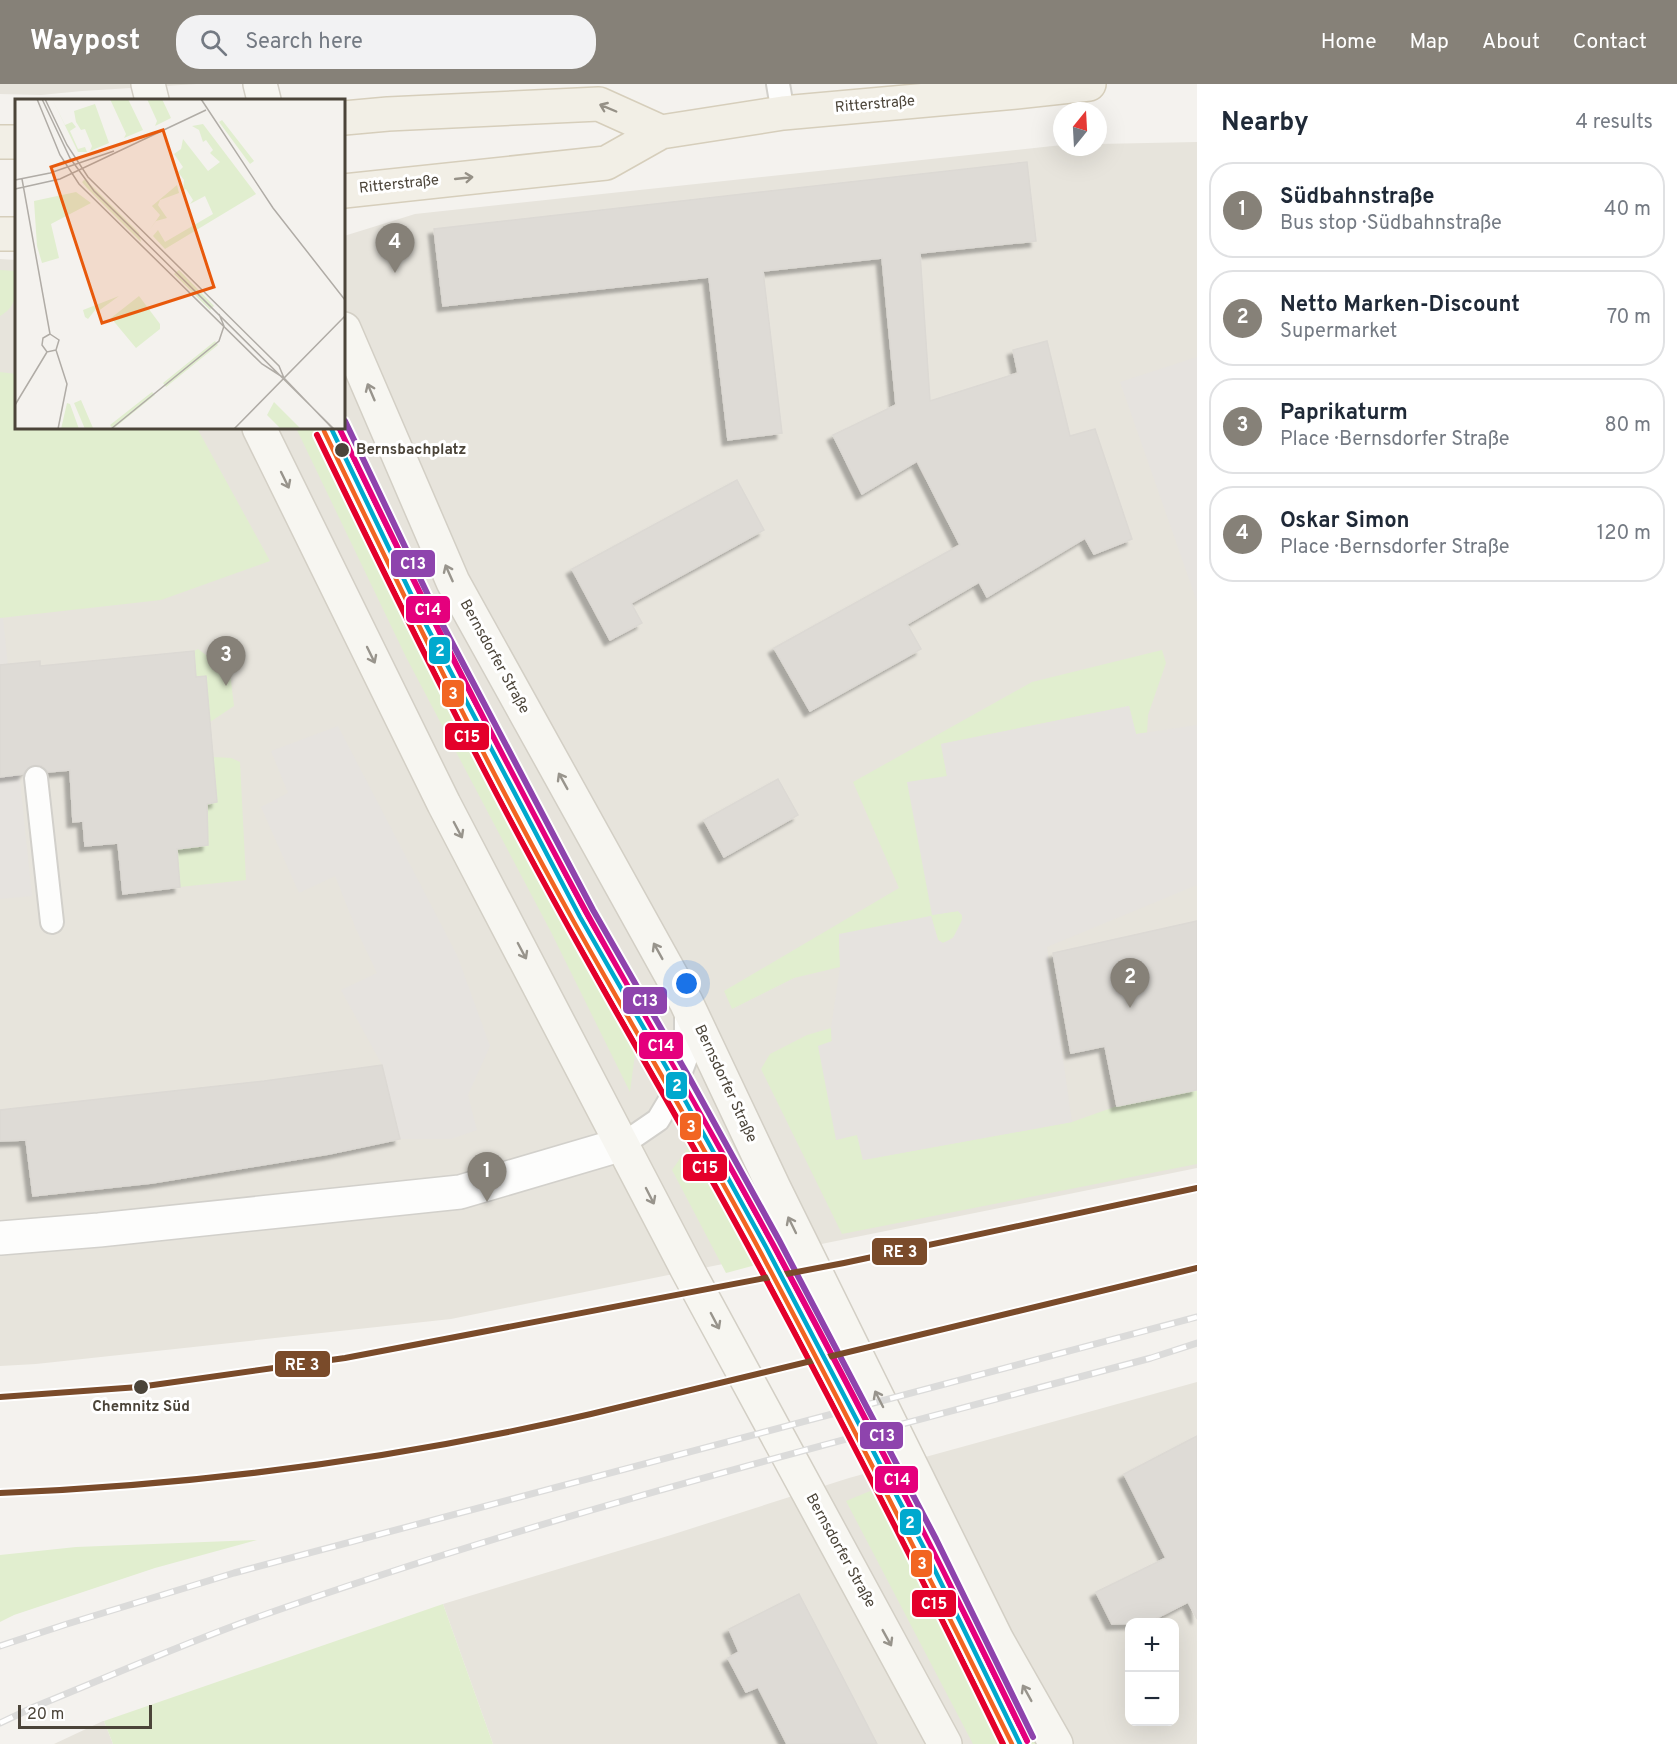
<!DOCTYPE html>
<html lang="en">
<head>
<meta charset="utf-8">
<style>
	:root { --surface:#fff; --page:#f2f2f3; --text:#1f2937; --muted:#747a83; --line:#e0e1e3; --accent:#868178 }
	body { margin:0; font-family:Overpass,sans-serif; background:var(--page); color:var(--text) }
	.controls { position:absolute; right:18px; bottom:18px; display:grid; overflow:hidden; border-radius:12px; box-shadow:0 6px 24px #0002 }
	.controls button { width:54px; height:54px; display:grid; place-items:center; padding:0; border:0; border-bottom:2px solid var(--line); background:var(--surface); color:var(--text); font:30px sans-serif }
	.compass { position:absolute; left:1053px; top:18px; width:54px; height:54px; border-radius:50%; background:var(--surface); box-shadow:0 6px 24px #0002; rotate:18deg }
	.scale { position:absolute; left:18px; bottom:15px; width:134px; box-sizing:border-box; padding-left:6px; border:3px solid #4b4439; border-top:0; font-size:16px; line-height:21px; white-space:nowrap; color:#4b4439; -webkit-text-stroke:4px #fff; paint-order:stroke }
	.you { position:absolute; left:687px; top:900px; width:21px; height:21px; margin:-15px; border:4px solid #fff; border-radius:50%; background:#1a73e8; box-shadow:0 0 0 9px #1a73e833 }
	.badge { display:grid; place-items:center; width:39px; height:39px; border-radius:50%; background:var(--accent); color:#fff; font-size:20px; font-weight:700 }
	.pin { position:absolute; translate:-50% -50px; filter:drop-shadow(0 2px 3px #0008) }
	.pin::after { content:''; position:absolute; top:32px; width:21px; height:18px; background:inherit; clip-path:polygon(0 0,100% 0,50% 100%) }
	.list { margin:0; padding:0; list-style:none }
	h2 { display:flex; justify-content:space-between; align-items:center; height:78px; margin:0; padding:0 24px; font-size:26px }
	h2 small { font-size:20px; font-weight:400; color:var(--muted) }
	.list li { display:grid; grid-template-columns:39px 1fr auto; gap:18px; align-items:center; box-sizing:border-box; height:96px; margin:0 12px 12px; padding:0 12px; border:2px solid var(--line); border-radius:24px }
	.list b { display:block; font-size:22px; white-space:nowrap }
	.list p { margin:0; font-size:20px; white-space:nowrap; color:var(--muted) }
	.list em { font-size:20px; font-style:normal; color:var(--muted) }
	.icon { flex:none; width:33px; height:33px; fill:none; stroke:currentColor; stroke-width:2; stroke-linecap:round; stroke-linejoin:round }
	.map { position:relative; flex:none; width:1197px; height:1660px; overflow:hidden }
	header { display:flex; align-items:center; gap:36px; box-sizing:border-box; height:84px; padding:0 30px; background:var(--accent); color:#fff }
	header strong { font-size:28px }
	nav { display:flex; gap:33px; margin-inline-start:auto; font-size:21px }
	.search { width:420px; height:54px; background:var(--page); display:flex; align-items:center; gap:15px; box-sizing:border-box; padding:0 21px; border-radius:24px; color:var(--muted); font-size:22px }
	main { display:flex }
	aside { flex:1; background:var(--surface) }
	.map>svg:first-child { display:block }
	.residential { fill:#e7e4dc; fill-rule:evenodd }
	.green { fill:#e1eecf }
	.parking { fill:#e6e3df }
	.building { fill:#dedbd6; stroke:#dcd9d4; stroke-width:1.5; filter:url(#shadow) }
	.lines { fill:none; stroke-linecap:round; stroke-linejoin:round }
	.lane-casing { stroke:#d2d0cb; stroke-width:26 }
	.street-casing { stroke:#d2d0cb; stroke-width:36 }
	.secondary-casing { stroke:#d3cfc5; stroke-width:36 }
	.primary-casing { stroke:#d6cebb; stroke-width:36 }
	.lane { stroke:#fdfdfc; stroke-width:22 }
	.street { stroke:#fdfdfc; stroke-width:33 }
	.secondary { stroke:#f7f6f1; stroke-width:33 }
	.primary { stroke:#f2efe6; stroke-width:33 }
	.rail-casing { stroke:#dbdbda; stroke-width:7 }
	.rail { stroke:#fff; stroke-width:4.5; stroke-dasharray:14; stroke-linecap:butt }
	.rail-1-casing { stroke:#fff; stroke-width:10 }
	.rail-2-casing { stroke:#fff; stroke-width:10 }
	.rail-3-casing { stroke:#fff; stroke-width:10 }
	.rail-4-casing { stroke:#fff; stroke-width:10 }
	.rail-1 { stroke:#e5007d; stroke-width:6 }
	.rail-2 { stroke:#e4002b; stroke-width:6 }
	.rail-3 { stroke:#8e44ad; stroke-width:6 }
	.rail-4 { stroke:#7a4b2a; stroke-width:6 }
	.tram-1-casing { stroke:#fff; stroke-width:9 }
	.tram-2-casing { stroke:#fff; stroke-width:9 }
	.tram-1 { stroke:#00a9ce; stroke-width:4.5 }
	.tram-2 { stroke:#f26522; stroke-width:4.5 }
	.oneway { stroke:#969187 }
	.oneway2 { stroke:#98948c }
	.stop-dot { fill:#4b4439; stroke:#fff; stroke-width:2 }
	.labels { text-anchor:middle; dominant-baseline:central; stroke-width:6; stroke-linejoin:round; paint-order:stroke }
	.street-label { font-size:15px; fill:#4b4439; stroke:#fff }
	.stop-label { font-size:15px; font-weight:bold; fill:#4b4439; stroke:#fff; text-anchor:start }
	.inset-road { fill:none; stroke:#b0aca6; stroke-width:1.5 }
	.view { fill:#e8590c; fill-opacity:0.15; stroke:#e8590c; stroke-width:3 }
	.inset-edge { fill:none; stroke:#4b4439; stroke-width:3 }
	.line-badge { stroke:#fff; stroke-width:2 }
	.badge-label { font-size:16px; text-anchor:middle; font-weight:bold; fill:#fff }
</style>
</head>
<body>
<header>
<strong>Waypost</strong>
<div class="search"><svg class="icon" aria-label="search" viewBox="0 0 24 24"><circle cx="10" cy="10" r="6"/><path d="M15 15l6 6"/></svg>Search here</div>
<nav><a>Home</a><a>Map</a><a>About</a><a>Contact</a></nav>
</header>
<main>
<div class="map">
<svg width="1197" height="1660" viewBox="0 0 1197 1660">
	<defs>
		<filter id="shadow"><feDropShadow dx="-5.5" dy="5.5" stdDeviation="1.5" flood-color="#0004"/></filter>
	</defs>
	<rect width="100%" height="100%" fill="#f4f2ee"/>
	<!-- residential -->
	<path class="residential" d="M0,0h197l-115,7 -41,4 -41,-1z
		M1197,58v1026l-746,151 -415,45 -36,2v-1107l16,1v168h328v-192l71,-22 647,-69v2h36v-3z
		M1197,1298v362h-704l-50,-140 228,-69 178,-57zM1130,1538h44v100h-44z
		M104,1637l9,23h-59l49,-23z"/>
	<!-- green -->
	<path class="green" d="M0,186l16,1c0,19 3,35 -16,45z
		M0,288l16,2v54h181l73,133 -109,39 -161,18z
		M344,340l68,155 166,300 15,29 4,14 45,78 -12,92 -79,-160 -145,-275 -110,-229h48z
		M198,565l32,24 4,33 -24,16 -4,-46 -10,1 -2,-26z
		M1162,566l4,13 -18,52 -1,18 -11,1 -7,-28 -188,38 6,32 -15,139 26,-4 4,4c1,13 -7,24 -19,28l-5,-3 -7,-24 -92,19 1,32 -46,11 -62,31 -8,-18 175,-103 -46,-106 179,-100z
		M213,673l18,1 9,4 6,118 -66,7 -3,-38 31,-4 -1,-41 10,-2z
		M831,944l5,112 21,-6 6,26 209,-38 45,-16 80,-16v74l-355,70 -81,-165 9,-15 37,-19z
		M709,1033l77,140 -60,16 -54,-103z
		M904,1393l136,267h-67l-127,-243z
		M257,1456l-102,28 -141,47 -14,7v-67l76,-8z
		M443,1520l50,140h-380l-9,-23z"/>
	<!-- parking -->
	<path class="parking" d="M1197,273v245l-77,-220z
		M0,534h3l29,278 -32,3z
		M1129,622l7,28 61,-9v160l-150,62 25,175 -209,38 -6,-25 -21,5 -18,-94 14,-5 -1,-13 9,-61 -1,-33 92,-18 7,24 5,3 10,-5 9,-18v-5l-4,-4 -26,4 -25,-133 40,-6 -6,-32z
		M338,642l119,229 33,91 -22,49 9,35 -26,9h-51l-18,-74 -41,-75 36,-17 -21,-44 -21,-53 -36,17 -38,-86 27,-14 -17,-42z"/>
	<!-- building -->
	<path class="building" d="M1027,78l9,79 -116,12 10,148 88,-28 -5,-23 34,-9 23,95 25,-7 37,110 -38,15 -9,-16 -98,59 -8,-15 -72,42 14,25 -111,62 -36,-63 186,-103 -43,-84 -55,33 -29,-59 63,-30 -14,-147 -119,13 19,162 -54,7 -19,-163 -266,29 -9,-77z
		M737,396l27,50 -133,73 11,20 -32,17 -38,-71z
		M194,567l2,26 10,-1 11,126 -10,2 1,41 -31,4 3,38 -57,7 -5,-51 -33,3 -2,-25 -10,1 -3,-52 -22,2 -6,-6 -7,-1 -7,3 -5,6 -23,3v-112l40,-4v5z
		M778,695l20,36 -74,42 -20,-37z
		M1197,837v169l-80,16 -12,-60 -34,7 -18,-100z
		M382,981l18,74 -71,15 -177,29 -119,13 -7,-56 -26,1v-31l264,-29z
		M1197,1352v183l-9,-17 -41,21 -35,1 -16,-32 70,-34 -42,-84z
		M799,1510l43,82 35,68h-90l-29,-57 -12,5 -18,-34 11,-6 -10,-23z"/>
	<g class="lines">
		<!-- lane casing -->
		<g class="lane-casing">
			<path id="lane" d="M778,0l5,29
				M36,694l16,144
				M623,1060l35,-24 12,-20 16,-42v-47"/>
		</g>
		<!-- street casing -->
		<g class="street-casing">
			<path id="street" d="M0,1154l99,-8 361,-38 163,-48"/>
		</g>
		<!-- secondary casing -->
		<g class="secondary-casing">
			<path id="secondary" d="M148,0l4,16
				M260,0l4,16
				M344,245l109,253 233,420 88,186 223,452 59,104
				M259,344l185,376 243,465 258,475"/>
		</g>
		<!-- primary casing -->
		<g class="primary-casing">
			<path id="primary" d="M344,34l44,-4 211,-10 62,28
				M0,58h16
				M344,107l262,-28 55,-31 122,-19 233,-21 73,-8
				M0,150h16"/>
		</g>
		<!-- lane -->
		<use href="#lane" class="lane"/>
		<!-- street -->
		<use href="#street" class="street"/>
		<!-- secondary -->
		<use href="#secondary" class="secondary"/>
		<!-- primary -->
		<use href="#primary" class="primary"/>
		<!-- rail casing -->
		<g class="rail-casing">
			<path id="rail" d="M0,1562l67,-22 167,-51 963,-256
				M0,1639l34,-16c74,-30 148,-63 224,-90 292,-104 594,-179 893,-259l46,-15"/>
		</g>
		<!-- rail -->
		<use href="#rail" class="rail"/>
		<!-- rail-1 casing -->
		<g class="rail-1-casing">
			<path id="rail-1" d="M339,344c79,163 160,325 247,484 61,111 126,220 186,331 89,164 173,330 255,498"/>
		</g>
		<!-- rail-2 casing -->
		<g class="rail-2-casing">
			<path id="rail-2" d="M317,351c80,165 161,329 250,489 61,111 126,219 186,331 87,161 170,324 250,489"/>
		</g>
		<!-- rail-3 casing -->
		<g class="rail-3-casing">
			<path id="rail-3" d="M345,337l93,195 155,294 96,167 90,163 157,299 97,198"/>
		</g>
		<!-- rail-4 casing -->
		<g class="rail-4-casing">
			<path id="rail-4" d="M0,1313l139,-10 206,-29 499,-95 353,-75
				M0,1409c199,-8 397,-34 591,-79l606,-146"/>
		</g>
		<!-- rail-1 -->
		<use href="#rail-1" class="rail-1"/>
		<!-- rail-2 -->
		<use href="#rail-2" class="rail-2"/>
		<!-- rail-3 -->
		<use href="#rail-3" class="rail-3"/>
		<!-- rail-4 -->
		<use href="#rail-4" class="rail-4"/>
		<!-- tram-1 casing -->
		<g class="tram-1-casing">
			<path id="tram-1" d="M331,344l94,195 155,294 96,167 90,163 157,299 97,198"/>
		</g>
		<!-- tram-2 casing -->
		<g class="tram-2-casing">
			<path id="tram-2" d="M324,347c80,166 161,331 250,491 62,111 127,219 187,331 86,162 170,326 251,491"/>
		</g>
		<!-- tram-1 -->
		<use href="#tram-1" class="tram-1"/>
		<!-- tram-2 -->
		<use href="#tram-2" class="tram-2"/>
	</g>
	<!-- one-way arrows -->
	<defs><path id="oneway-shaft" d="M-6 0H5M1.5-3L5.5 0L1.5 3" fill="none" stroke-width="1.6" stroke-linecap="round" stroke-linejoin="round" transform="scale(1.5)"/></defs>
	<g class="oneway">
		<use href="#oneway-shaft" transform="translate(608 24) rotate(-157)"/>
		<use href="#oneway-shaft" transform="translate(464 94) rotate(-6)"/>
	</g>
	<g class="oneway2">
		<use href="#oneway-shaft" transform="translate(371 308) rotate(-113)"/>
		<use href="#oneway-shaft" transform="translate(285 396) rotate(64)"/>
		<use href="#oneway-shaft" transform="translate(449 489) rotate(-114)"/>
		<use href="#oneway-shaft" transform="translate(371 571) rotate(64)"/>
		<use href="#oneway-shaft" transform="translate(563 697) rotate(-119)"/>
		<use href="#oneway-shaft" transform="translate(458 746) rotate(62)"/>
		<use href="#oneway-shaft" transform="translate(522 867) rotate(62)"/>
		<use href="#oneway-shaft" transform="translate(658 867) rotate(-119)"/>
		<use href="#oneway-shaft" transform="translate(650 1112) rotate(63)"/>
		<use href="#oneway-shaft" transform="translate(792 1141) rotate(-116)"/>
		<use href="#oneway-shaft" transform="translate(715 1237) rotate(62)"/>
		<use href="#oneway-shaft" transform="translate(879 1315) rotate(-117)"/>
		<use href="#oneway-shaft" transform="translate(887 1554) rotate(61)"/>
		<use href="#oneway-shaft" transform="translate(1027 1609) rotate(-119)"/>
	</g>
	<!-- markers -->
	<g class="stop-dot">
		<circle cx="342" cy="366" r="8"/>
		<circle cx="141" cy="1303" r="8"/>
	</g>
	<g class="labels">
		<!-- street labels -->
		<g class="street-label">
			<text transform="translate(875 21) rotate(-5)">Ritterstraße</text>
			<text transform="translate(399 101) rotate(-6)">Ritterstraße</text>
			<text transform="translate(494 573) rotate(61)">Bernsdorfer Straße</text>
			<text transform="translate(725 1000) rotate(65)">Bernsdorfer Straße</text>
			<text transform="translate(840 1467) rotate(61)">Bernsdorfer Straße</text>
		</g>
		<!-- stop labels -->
		<g class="stop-label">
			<text x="356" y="366">Bernsbachplatz</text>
			<text x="141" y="1323" text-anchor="middle">Chemnitz Süd</text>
		</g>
	</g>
	<!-- overview -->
	<g transform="translate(15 15)">
		<rect width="330" height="330" fill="#f4f2ee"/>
		<path d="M37,0l13,26 7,-3 4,5 -6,4 8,18 7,-2 2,5h-9zM95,0h18l15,31 -19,8 2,-4zM132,0h15l9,19 -16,8 2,-5zM80,5l14,39 -19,8 2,-5 -7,-17 -4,1 -5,-8 -2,-11zM207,21l32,41 -4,3 -31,-42zM188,25l53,70 -91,55 -12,-13 5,-6 7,12 48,-28 -8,-18 -15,8 3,-4 -7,-11 -3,2 1,-11 -6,-8 5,-5 -9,-13 7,-5 2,-10 25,32 12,-9 -10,-9 3,-3 -7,-10 -3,2 -4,-12 -7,-4zM70,80l54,54 2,9 -54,-54 -5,-6zM162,86l2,8 -19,7 -2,5 9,13 -11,3 -8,11 12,-17 -8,-9zM61,93l15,11 -40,21 8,34 -17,5 -5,-17 -3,-45zM164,171l35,36 -4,4 -36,-36zM104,197l-22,16 -1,-3 -8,10 -3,-2 -2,-7zM124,197l21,28v5l-24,19 -25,-30zM200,242l3,4 -52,42 -3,-4zM137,293l3,3 -42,34 -3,-4zM66,301l12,28 -1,1h-7l-11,-26zM259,303l27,27h-20l-14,-14zM52,304l3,1 9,25h-18z" fill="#e1eecf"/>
		<path class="inset-road" d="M22,0l23,56 19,29 183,180 22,14M27,0l28,59 24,33 240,238M30,0l22,46 21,32 191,189 5,12 49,51M186,0l72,109 72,92M7,80l28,155M0,81l35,-7 64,-22M0,90l45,-10 146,-69M35,235l-7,4 -1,7 5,7 9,-2M35,235l9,6 -3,10M41,251l11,34 -9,45M0,306l32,-53M96,330l108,-88 5,-15 -5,-12M219,330l111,-113"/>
		<path class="view" d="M148,31l51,157 -112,36 -51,-156z"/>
		<rect width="330" height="330" class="inset-edge"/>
	</g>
	<g class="line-badge">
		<rect x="390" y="465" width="46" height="29" rx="6" fill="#8e44ad"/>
		<rect x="405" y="511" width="46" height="29" rx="6" fill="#e5007d"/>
		<rect x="428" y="552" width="23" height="29" rx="6" fill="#00a9ce"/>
		<rect x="441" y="595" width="24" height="29" rx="6" fill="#f26522"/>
		<rect x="444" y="638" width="46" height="29" rx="6" fill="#e4002b"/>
		<rect x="622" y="902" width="46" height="29" rx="6" fill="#8e44ad"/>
		<rect x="638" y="947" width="46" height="29" rx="6" fill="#e5007d"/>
		<rect x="665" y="987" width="23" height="29" rx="6" fill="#00a9ce"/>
		<rect x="679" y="1028" width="23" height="29" rx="6" fill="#f26522"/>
		<rect x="682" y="1069" width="46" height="29" rx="6" fill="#e4002b"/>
		<rect x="871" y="1153" width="57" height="29" rx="6" fill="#7a4b2a"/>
		<rect x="274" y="1266" width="57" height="28" rx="6" fill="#7a4b2a"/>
		<rect x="859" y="1337" width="45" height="29" rx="6" fill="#8e44ad"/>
		<rect x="874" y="1381" width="45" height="29" rx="6" fill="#e5007d"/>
		<rect x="899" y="1424" width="23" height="28" rx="6" fill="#00a9ce"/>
		<rect x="910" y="1465" width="23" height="29" rx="6" fill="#f26522"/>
		<rect x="911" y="1505" width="46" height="29" rx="6" fill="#e4002b"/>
	</g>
	<g class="badge-label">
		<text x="413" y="485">C13</text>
		<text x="428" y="531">C14</text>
		<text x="440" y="572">2</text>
		<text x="453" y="615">3</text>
		<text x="467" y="658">C15</text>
		<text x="645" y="922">C13</text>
		<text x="661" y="967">C14</text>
		<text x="677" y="1007">2</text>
		<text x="691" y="1048">3</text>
		<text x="705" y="1089">C15</text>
		<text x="900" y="1173">RE 3</text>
		<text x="302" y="1286">RE 3</text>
		<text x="882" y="1357">C13</text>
		<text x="897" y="1401">C14</text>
		<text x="910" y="1444">2</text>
		<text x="922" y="1485">3</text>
		<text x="934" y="1525">C15</text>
	</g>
</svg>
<div class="controls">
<button>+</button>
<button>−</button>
</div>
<svg class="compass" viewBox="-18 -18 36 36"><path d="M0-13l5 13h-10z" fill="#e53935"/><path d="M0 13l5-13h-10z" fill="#747a83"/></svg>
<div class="scale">20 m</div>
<div class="you"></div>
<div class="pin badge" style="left:487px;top:1118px">1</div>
<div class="pin badge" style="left:1130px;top:924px">2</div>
<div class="pin badge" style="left:226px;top:602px">3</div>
<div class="pin badge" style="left:395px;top:189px">4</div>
</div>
<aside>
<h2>Nearby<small>4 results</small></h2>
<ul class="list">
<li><span class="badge">1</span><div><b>Südbahnstraße</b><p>Bus stop · Südbahnstraße</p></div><em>40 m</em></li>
<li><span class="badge">2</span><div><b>Netto Marken-Discount</b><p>Supermarket</p></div><em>70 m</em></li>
<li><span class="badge">3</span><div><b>Paprikaturm</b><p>Place · Bernsdorfer Straße</p></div><em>80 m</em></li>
<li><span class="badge">4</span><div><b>Oskar Simon</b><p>Place · Bernsdorfer Straße</p></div><em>120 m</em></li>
</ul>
</aside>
</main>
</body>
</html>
